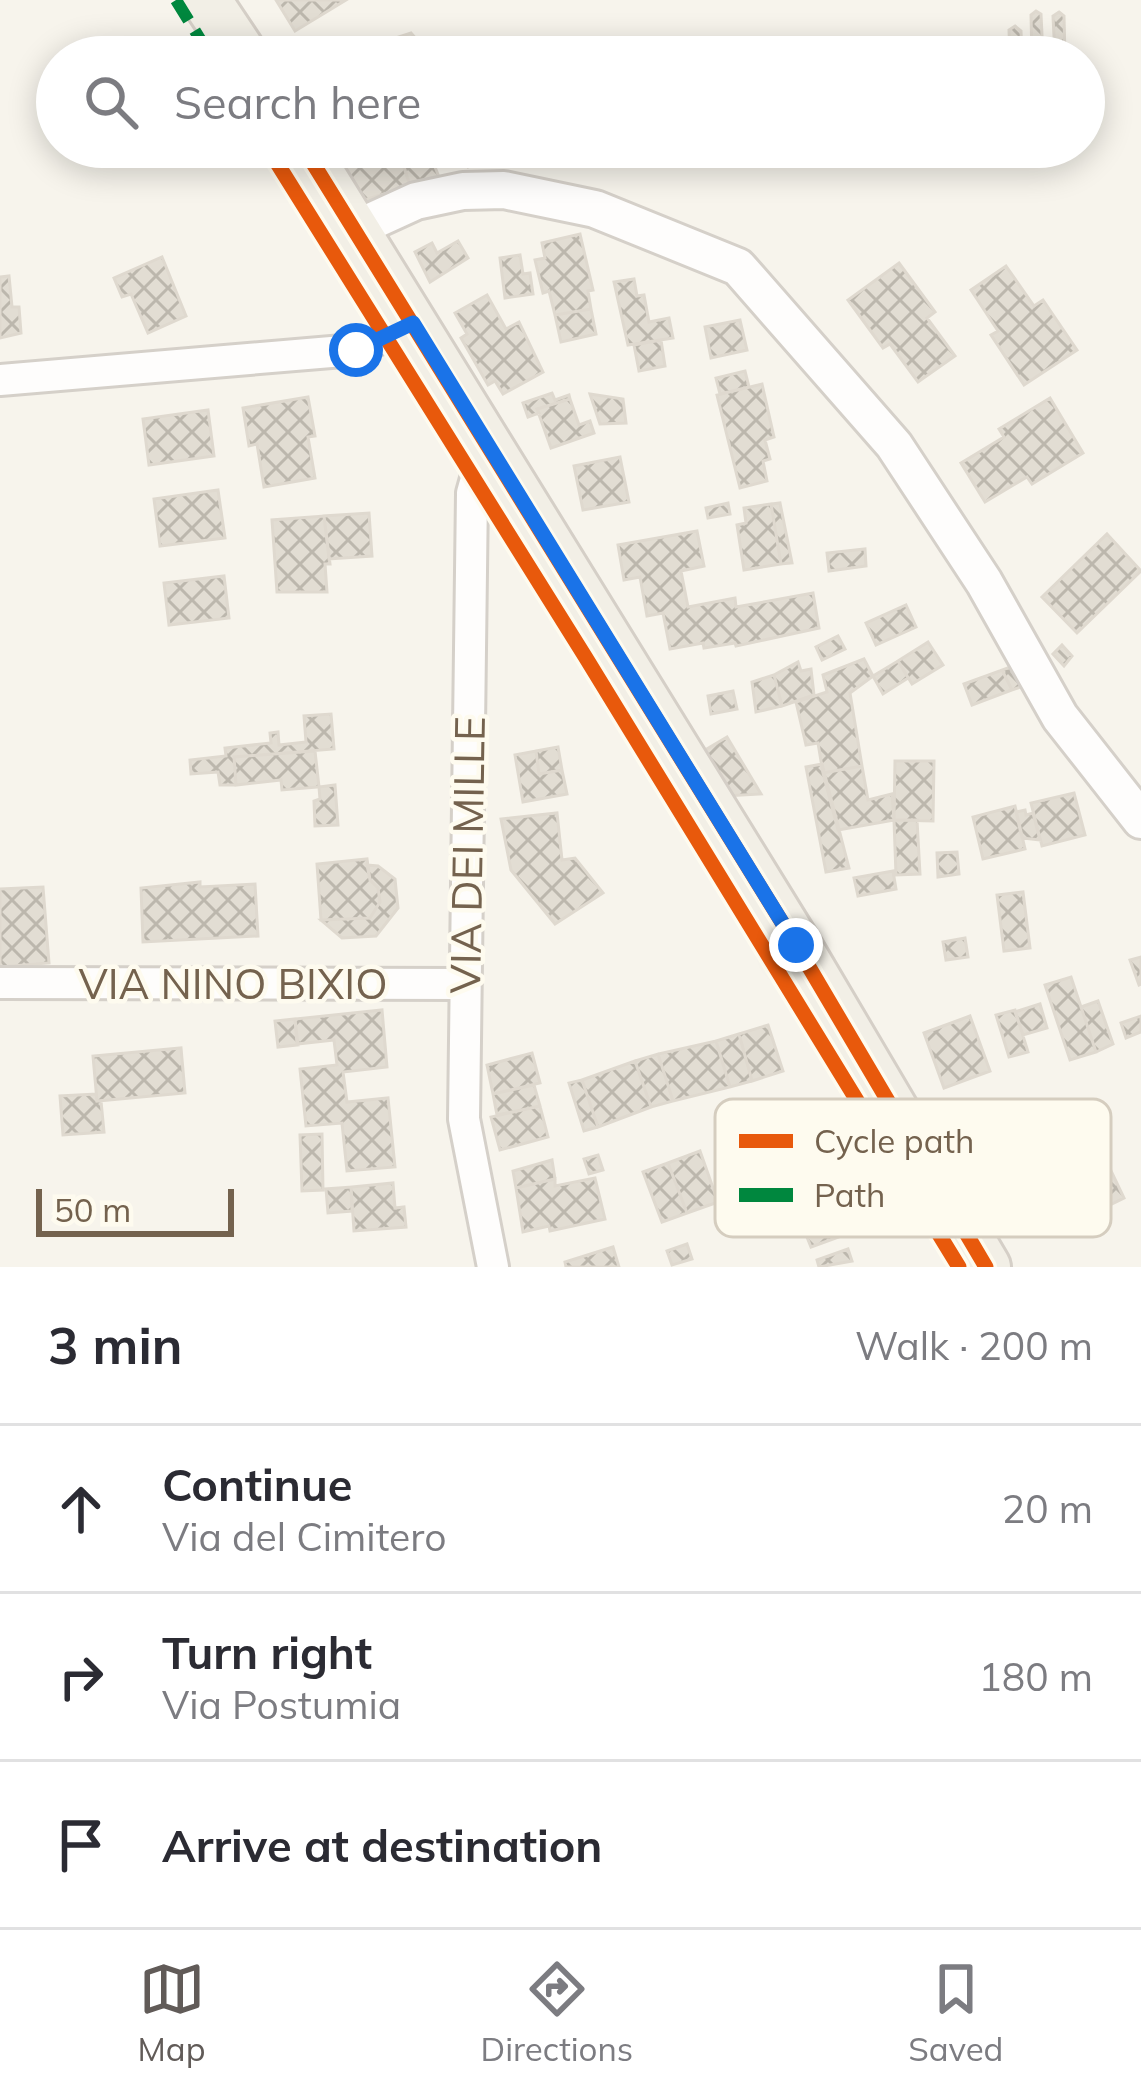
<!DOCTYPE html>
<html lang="en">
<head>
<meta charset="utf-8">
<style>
	:root { --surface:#fff; --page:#f7f7f7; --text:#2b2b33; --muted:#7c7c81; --line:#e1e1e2; --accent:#615b58 }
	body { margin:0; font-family:Mulish,sans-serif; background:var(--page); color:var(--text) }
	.scale { position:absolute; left:36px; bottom:30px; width:198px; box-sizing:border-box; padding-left:12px; border:6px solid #74624e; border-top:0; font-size:33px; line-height:42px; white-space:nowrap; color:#74624e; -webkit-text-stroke:9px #fefbef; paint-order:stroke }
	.stop { position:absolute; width:36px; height:36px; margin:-27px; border:9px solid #1a73e8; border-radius:50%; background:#fff }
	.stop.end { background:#1a73e8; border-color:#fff; box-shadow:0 3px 12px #0008 }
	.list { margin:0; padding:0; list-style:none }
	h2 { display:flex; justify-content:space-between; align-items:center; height:156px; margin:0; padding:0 48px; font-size:51px }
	h2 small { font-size:39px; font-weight:400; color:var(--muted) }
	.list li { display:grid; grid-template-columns:78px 1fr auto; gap:36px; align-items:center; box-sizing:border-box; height:168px; padding:0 48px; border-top:3px solid var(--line) }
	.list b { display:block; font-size:45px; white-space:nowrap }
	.list p { margin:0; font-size:39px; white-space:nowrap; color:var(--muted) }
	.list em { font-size:39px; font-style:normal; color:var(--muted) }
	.icon { flex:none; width:66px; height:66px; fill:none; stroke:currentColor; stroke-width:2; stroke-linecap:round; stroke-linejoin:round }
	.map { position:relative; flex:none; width:1141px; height:1267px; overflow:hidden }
	.search { position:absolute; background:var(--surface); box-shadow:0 6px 30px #0003; left:36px; right:36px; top:36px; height:132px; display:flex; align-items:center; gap:30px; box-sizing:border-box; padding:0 42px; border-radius:66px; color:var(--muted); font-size:45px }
	.sheet { height:660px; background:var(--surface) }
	nav { display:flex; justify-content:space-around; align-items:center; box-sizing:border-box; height:168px; border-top:3px solid var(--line); background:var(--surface); font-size:33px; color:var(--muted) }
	nav a { display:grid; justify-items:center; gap:6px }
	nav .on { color:var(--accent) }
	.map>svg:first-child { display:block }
	.building { fill:url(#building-cross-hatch); stroke:#dfd9cf; stroke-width:3 }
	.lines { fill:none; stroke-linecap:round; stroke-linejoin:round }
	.minor-casing { stroke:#d5d0c9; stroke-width:36 }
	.tertiary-casing { stroke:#d5d0c9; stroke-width:42 }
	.primary-casing { stroke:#d5cfc7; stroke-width:54 }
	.minor { stroke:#fefdfc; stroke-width:30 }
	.tertiary { stroke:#fefdfc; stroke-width:36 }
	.primary { stroke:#f2efe6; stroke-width:48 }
	.quiet { stroke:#00873e; stroke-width:12; stroke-dasharray:24 12; stroke-linecap:butt }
	.cycleway-casing { stroke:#fefbef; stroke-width:22 }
	.cycleway { stroke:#e8590c; stroke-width:15 }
	.route { stroke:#1a73e8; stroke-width:15 }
	.labels { text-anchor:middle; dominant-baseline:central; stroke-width:9; stroke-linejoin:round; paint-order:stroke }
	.street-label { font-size:42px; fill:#74624e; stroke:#fefbef }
	.key { fill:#fefbef; stroke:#d5cdbf; stroke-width:3 }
	.key-label { font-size:33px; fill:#74624e }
</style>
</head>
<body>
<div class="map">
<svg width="1141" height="1267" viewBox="0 0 1141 1267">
	<defs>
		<pattern id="building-cross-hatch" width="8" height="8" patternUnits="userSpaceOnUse" patternTransform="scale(3)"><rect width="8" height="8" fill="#e2ddd3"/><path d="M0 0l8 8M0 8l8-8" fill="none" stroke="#bcb7ad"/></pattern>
	</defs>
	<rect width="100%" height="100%" fill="#f7f4ec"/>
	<!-- building -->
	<path class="building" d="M276,0h70l-51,31z
		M1036,11l5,3 2,43h-11l-1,-42z
		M1059,12l5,4 1,41h-10l-2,-41z
		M1015,26l6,5 1,26h-12l-1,-27z
		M411,33l21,24h-43l-9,-14z
		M380,43l5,14h-15l-3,-9z
		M881,44l1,13h-24l-1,-12z
		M338,147h60l12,39 -55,17z
		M427,147l12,30 -29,9 -10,-31z
		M455,147h34l7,9 -28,11z
		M586,147h64l-3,13z
		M580,234l13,56 -5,1 3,18 -36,6 -6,-24 -6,2 -8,-33 10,-2 -3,-15z
		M458,241l10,17 -38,24 -15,-30 17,-9 5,10z
		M520,255l3,19 7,-1 3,21 -28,4 -5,-40z
		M162,257l24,59 -38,17 -17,-39 -9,3 -8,-19z
		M899,263l36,49 -8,6 28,38 -37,26 -28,-38 -7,4 -35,-48z
		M1006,266l28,40 9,-6 34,50 -53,35 -33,-50 7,-4 -27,-41z
		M9,276l3,31h7l2,26 -21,5v-61z
		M634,279l3,17 7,-1 5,27 20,-4 4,20 -45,7 -14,-63z
		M487,295l19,34 13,-7 24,50 -40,22 -8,-13 -7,4 -27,-47 6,-4 -12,-21z
		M591,309l5,25 -35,8 -6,-27z
		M740,320l7,30 -36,8 -6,-31z
		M661,340l4,26 -26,5 -5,-26z
		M745,371l4,16 -29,7 -4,-16z
		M762,384l12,53 -9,3 5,19 -7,2 4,20 -27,7 -23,-93z
		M552,393l3,7 14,-5 1,4 -33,10 2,4 -11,4 -5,-14z
		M590,394l33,5 3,24 -26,1z
		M308,397l7,39 -7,1 7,41 -51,9 -7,-43 -8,2 -6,-38z
		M1050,398l33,55 -51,31 -5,-7 -42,25 -24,-39 43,-26 -5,-8z
		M570,399l9,26 11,-4 4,12 -43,15 -14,-39z
		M208,410l6,46 -65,9 -6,-46z
		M620,457l9,45 -46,8 -9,-44z
		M218,490l7,48 -65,8 -6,-47z
		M728,503l2,11 -22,4 -2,-10z
		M780,503l12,60 -11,1 -10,-60z
		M771,504l10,60 -37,6 -7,-45 9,-2 -2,-15z
		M369,513l3,43 -43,3 -5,-43z
		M324,516l6,48h-5l2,28h-50l-5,-72z
		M697,531l7,35 -23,5 7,36 47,-9 1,9 77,-14 6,35 -83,18 -1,-3 -31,5 -1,-5 -33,6 -7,-36 -16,3 -7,-39 -16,3 -6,-35z
		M1107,534l34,37 -64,62 -35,-36z
		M865,549l1,17 -37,5 -2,-18z
		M224,576l5,42 -60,7 -5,-42z
		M906,605l10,22 -40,18 -10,-22z
		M838,636l7,13 -23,11 -6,-13z
		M928,642l15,23 -31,19 -14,-23z
		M1062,645l10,11 -8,10 -11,-12z
		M864,659l9,17 -23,17 12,73 -39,7 -5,-30 -12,2 -10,-43 31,-10 -4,-17z
		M898,661l10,17 -25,16 -10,-18z
		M798,662l3,9 10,-2 3,26 -32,11 -8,-31z
		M1013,666l13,19 -14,5 -10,-20z
		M1002,670l10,20 -40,15 -8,-21z
		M774,675l8,31 -26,6 -4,-30z
		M733,691l4,18 -26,5 -3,-18z
		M331,714l3,35 -100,8 2,28h-16l-2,-13 -27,2 -1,-14 36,-4 -1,-8 46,-5 -1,-10 8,-1 1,13 27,-3 -2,-26z
		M727,737l34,57 -36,2 -25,-43z
		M558,747l4,23 -23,4 -3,-23z
		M315,751l4,36 -37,3 -1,-10 -45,5 -2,-28z
		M536,751l3,23 23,-4 5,24 -44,8 -8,-47z
		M895,761h39l-1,60 -39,-1z
		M822,764l27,104 -23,4 -20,-105z
		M862,766l6,34 24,-6 2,26 -56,10 -15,-57z
		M335,785l3,40 -23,1 -1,-25 6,-2 -1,-12z
		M1074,793l11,42 -43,11 -11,-43z
		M1015,806l10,43 -42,10 -10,-42z
		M1025,810l1,5 7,-2 7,27 -18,-2 -6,-26z
		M557,813l5,47 13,-2 28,35 -48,31 -44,-54 -10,-51z
		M894,820h23l3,54 -24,1z
		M957,852l2,22 -21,3 -1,-24z
		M367,859l3,21 8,8 2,14 -10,16 -49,2 -4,-56z
		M367,865l11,1 17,13 3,29 -22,28 -34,2 -21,-18 49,-2 10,-16 -2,-14 -8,-8z
		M893,871l3,18 -38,7 -4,-18z
		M200,882v5l55,-3 3,52 -115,6 -2,-54z
		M43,887l6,76 -49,4v-78z
		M1023,892l7,56 -26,3 -7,-56z
		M965,938l3,19 -22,3 -3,-18z
		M1141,957v27l-2,1 -9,-25z
		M1071,977l25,75 -26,8 -25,-75z
		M1098,1001l15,43 -17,8 -15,-45z
		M1040,1004l7,24 -24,7 -8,-23z
		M382,1010l5,57 -44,5 4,30 41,-4 7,69 -48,4 -5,-48 -36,3 -6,-57 37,-4 -3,-25 -37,4 -2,-25z
		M1015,1010l13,42 -19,5 -13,-42z
		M970,1016l20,55 -46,17 -20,-55z
		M1141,1016v16l-15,6 -5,-15z
		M295,1019l3,26 -20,2 -3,-26z
		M768,1025l15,46 -31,10 -13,-47z
		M739,1034l13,47 -22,6 -14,-46z
		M716,1041l14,46 -57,14 -15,-47z
		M181,1048l4,45 -88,8 -4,-45z
		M532,1053l8,30 -47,11 -6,-29z
		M658,1054l15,47 -22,6 -16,-46z
		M635,1061l16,46 -53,20 -16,-47z
		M582,1080l16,47 -14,4 -15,-48z
		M534,1085l6,21 -43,9 -4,-21z
		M96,1094l1,7h4l3,31 -41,3 -3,-39z
		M540,1106l8,31 -48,13 -9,-33z
		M322,1134l1,56 -21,1 -2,-56z
		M700,1151l18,51 -31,11 -19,-50z
		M1102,1152l22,46 -47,23 -23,-46z
		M598,1155l5,15 -14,4 -5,-15z
		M552,1160l3,19 -39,9 -3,-17z
		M668,1163l19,50 -25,9 -19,-50z
		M595,1178l10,41 -55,12 -1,-5 -26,6 -7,-44 39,-9v7z
		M846,1182l17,46 -52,19 -12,-30 16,-6 -4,-10 14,-5 -2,-6z
		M393,1183l2,25 9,-1 2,20 -52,4 -3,-44z
		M351,1187l1,24 -24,2 -2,-24z
		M687,1244l5,15 -20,6 -5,-14z
		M613,1247l6,20h-53l-1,-5z
		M848,1249l4,12 -33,6 -2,-7z"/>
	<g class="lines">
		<!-- minor casing -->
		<g class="minor-casing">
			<path id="minor" d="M0,380l355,-30 58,-27
				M486,443l-14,50 -8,626 29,148
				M0,983l465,1"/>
		</g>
		<!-- tertiary casing -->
		<g class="tertiary-casing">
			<path id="tertiary" d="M357,228l59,-27 47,-10 41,-1 91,19 143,58 156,178 90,137 76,135 81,103"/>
		</g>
		<!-- primary casing -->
		<g class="primary-casing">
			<path id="primary" d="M206,0l38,57
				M303,147l493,798 190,322"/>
		</g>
		<!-- minor -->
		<use href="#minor" class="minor"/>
		<!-- tertiary -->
		<use href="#tertiary" class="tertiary"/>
		<!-- primary -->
		<use href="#primary" class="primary"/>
		<!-- quiet -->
		<path class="quiet" d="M176,0l35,57"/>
		<!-- cycleway casing -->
		<g class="cycleway-casing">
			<path id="cycleway" d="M267,147l319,511 373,609
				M303,147l493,798 190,322"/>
		</g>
		<!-- cycleway -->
		<use href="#cycleway" class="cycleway"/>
	</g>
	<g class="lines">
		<!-- route -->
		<path class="route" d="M356,350l57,-27 383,622"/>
	</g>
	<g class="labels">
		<!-- street labels -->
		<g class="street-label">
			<text transform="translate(467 855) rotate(-89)">VIA DEI MILLE</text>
			<text x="233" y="983">VIA NINO BIXIO</text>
		</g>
	</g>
	<!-- legend -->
	<rect x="715" y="1099" width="396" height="138" rx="18" class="key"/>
	<rect x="739" y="1134" width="54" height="14" fill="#e8590c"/>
	<rect x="739" y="1188" width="54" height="14" fill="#00873e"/>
	<g class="key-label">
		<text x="814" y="1153">Cycle path</text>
		<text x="814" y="1207">Path</text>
	</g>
</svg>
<div class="scale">50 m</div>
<div class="stop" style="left:356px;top:350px"></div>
<div class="stop end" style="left:796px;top:945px"></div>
<div class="search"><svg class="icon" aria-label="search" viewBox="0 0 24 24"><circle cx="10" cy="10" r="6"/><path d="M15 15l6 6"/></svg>Search here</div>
</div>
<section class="sheet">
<h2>3 min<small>Walk · 200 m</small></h2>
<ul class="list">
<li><svg class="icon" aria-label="ahead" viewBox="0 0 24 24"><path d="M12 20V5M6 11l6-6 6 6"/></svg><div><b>Continue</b><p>Via del Cimitero</p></div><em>20 m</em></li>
<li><svg class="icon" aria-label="right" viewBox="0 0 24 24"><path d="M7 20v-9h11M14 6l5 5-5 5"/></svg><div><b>Turn right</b><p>Via Postumia</p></div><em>180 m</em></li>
<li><svg class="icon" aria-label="arrive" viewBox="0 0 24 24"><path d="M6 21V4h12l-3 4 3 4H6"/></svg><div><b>Arrive at destination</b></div></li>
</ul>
</section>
<nav>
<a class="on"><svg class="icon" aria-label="map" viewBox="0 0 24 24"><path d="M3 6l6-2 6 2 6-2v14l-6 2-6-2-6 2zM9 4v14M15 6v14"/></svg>Map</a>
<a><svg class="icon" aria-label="directions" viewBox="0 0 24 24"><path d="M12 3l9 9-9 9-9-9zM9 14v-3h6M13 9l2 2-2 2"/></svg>Directions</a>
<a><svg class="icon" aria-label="saved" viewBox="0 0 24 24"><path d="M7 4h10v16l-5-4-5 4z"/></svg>Saved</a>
</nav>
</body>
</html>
